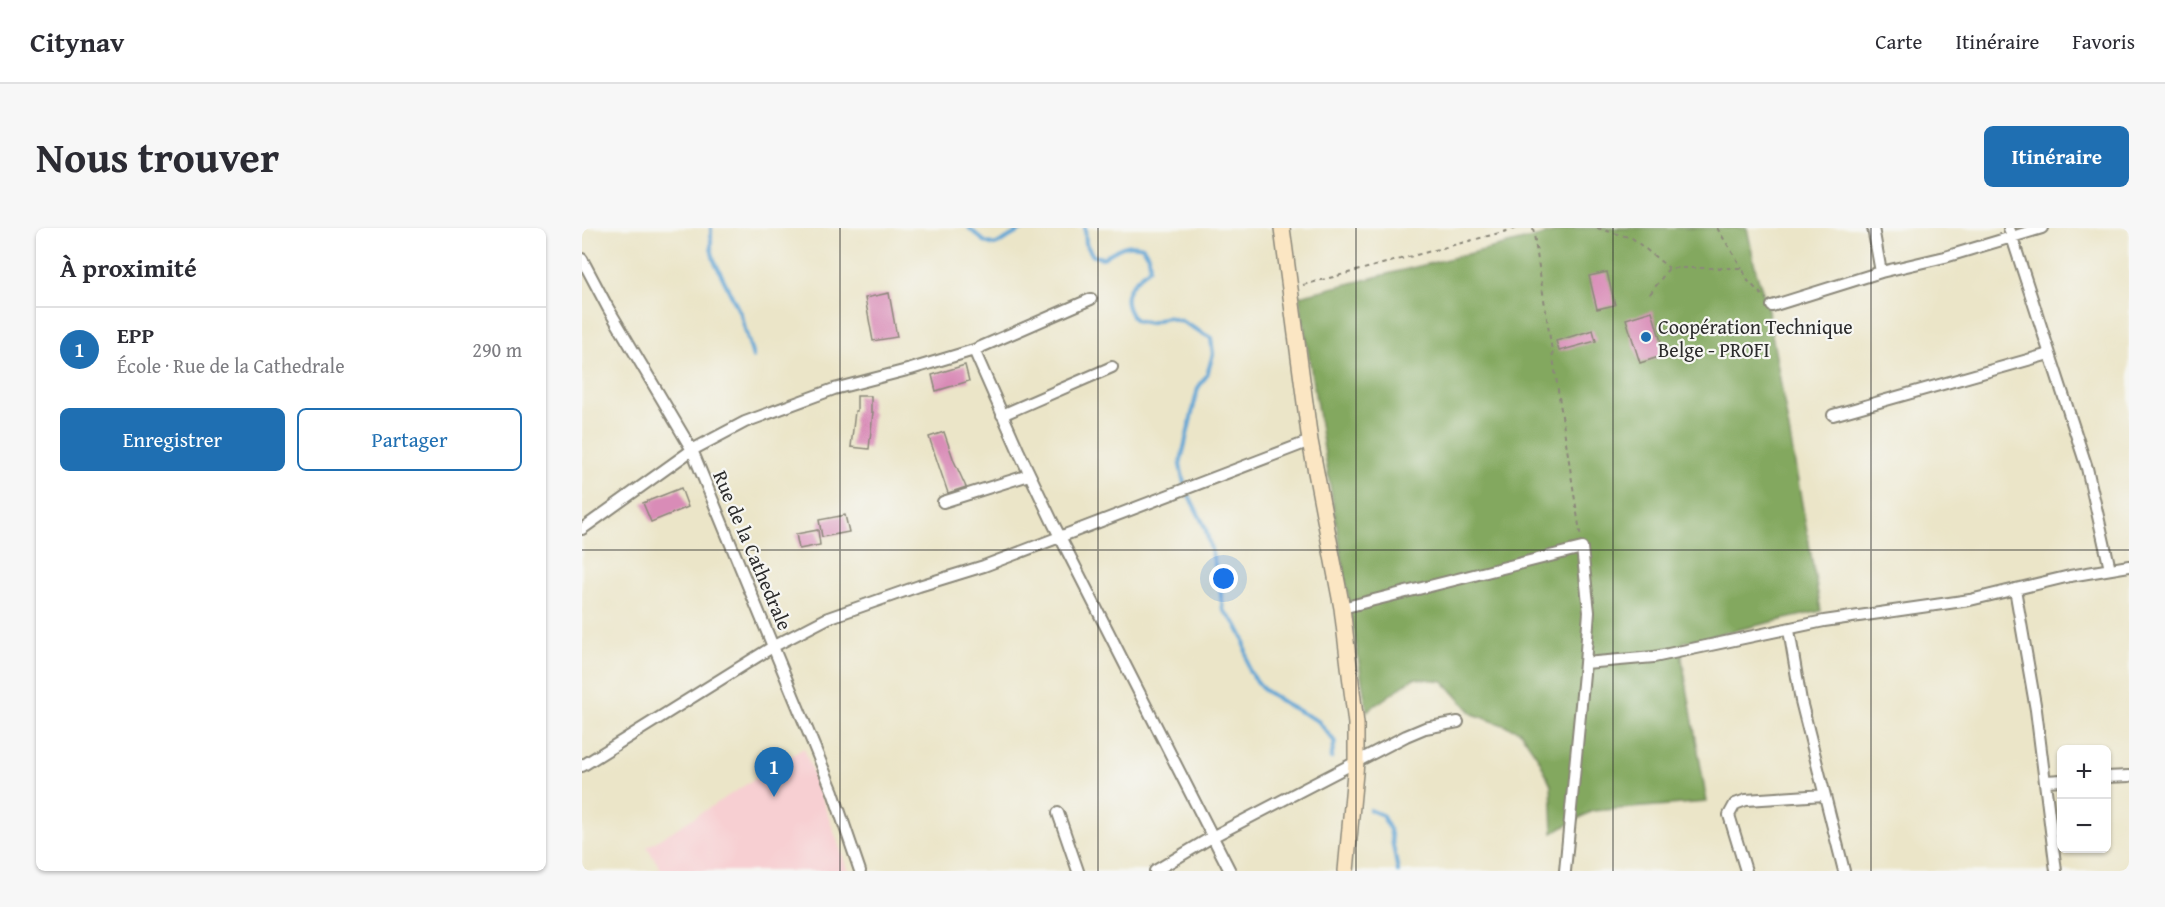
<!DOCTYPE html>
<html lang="fr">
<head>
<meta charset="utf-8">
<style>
	:root { --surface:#fff; --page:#f7f7f7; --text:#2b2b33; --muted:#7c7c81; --line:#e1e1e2; --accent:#1f6fb2 }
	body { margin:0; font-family:"Gentium Book Plus",serif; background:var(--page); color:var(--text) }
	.controls { position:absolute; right:18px; bottom:18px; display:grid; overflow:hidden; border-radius:9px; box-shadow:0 2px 4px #0004 }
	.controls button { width:54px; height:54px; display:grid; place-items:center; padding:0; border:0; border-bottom:2px solid var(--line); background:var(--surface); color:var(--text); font:30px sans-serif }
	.you { position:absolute; left:642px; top:351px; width:21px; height:21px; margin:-15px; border:4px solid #fff; border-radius:50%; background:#1a73e8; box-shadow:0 0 0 9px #1a73e833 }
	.badge { display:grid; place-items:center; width:39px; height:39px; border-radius:50%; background:var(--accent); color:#fff; font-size:20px; font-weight:700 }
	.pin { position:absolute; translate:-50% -50px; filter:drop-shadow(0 2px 3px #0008) }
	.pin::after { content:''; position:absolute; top:32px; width:21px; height:18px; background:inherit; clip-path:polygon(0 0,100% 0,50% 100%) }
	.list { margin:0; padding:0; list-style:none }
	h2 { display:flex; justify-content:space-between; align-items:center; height:78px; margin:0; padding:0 24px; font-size:26px }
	h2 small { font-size:20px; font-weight:400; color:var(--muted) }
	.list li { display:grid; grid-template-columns:39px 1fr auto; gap:18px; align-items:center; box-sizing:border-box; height:84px; padding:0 24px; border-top:2px solid var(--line) }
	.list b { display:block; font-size:22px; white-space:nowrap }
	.list p { margin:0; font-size:20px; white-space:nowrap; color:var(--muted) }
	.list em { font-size:20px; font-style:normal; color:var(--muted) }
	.actions { display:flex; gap:12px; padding:18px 24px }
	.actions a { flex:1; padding:14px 0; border:2px solid var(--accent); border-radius:9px; text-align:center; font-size:21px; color:var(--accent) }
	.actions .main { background:var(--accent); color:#fff }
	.map { position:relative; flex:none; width:1547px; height:643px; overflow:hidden; border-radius:9px }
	header { display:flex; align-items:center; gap:36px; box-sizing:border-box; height:84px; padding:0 30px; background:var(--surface); border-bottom:2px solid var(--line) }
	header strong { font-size:28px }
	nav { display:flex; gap:33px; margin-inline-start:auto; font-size:21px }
	.intro { display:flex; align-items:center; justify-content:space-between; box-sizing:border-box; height:144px; padding:0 36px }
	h1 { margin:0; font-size:42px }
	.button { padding:15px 27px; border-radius:9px; background:var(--accent); color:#fff; font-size:21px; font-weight:700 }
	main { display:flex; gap:36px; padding:0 36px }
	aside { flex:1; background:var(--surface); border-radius:9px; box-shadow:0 2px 4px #0004 }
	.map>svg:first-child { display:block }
	.built { fill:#f7cfd2 }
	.forest { fill:#83a85e; stroke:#576a44; stroke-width:1.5 }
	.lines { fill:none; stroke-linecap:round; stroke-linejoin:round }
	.stream { stroke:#5fa4d4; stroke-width:4 }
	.building { fill:#d98cb7 }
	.street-casing { stroke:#8b887a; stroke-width:14 }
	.secondary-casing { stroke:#8b887a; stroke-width:18 }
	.path { stroke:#8b887a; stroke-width:2; stroke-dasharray:4.5 4.5; stroke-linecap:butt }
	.street { stroke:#fff; stroke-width:10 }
	.secondary { stroke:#fbe6c3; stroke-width:15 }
	.grid { fill:none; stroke:#2b2b2b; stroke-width:1.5; stroke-opacity:0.55 }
	.poi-dot { fill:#1f6fb2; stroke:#f6f6f2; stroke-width:2 }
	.labels { text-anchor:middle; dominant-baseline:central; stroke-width:4.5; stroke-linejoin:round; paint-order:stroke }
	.poi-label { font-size:20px; fill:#2b2b2b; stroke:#f6f6f2; text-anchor:start }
	.street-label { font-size:20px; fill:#2b2b2b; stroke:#f6f6f2 }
</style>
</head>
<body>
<header>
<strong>Citynav</strong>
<nav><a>Carte</a><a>Itinéraire</a><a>Favoris</a></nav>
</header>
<div class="intro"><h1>Nous trouver</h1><a class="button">Itinéraire</a></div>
<main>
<aside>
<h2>À proximité<small></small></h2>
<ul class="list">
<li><span class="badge">1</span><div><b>EPP</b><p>École · Rue de la Cathedrale</p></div><em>290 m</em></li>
</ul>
<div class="actions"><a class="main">Enregistrer</a><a>Partager</a></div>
</aside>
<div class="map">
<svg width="1547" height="643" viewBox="0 0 1547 643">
	<rect width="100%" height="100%" fill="#f6f6f2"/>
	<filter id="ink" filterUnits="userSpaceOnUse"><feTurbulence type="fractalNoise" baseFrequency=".0167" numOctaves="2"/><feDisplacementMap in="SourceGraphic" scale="12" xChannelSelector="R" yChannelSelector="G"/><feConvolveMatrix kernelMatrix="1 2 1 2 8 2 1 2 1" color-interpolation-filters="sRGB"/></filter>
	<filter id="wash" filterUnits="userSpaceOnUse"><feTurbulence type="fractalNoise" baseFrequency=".008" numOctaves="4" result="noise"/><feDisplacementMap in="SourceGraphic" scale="24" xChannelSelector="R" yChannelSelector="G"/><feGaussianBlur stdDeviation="1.35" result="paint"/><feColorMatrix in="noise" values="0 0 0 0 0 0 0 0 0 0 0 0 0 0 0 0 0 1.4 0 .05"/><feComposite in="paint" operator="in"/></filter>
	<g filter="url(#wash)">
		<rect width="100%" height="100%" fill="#ebe5c8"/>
		<!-- built -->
		<path class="built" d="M222,520l44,123h-186l-15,-24z"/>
		<!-- forest -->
		<path class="forest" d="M990,0h175l9,43 11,35 54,305 -138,31 -1,17 25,143 -115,9 -39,22 -2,-48 -12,-26 -19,-28 -47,-17 -30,-33 -29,-3 -47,33 -68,-415z"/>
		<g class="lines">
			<!-- stream -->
			<path class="stream" d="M129,0v20l3,12 27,55 12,42
				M387,0l16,14 10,3 30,-17
				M503,0l1,16 7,12 10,2c14,-9 23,-16 40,-11l6,10 1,11c-20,15 -33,29 -15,52l15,3 16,-6 15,4 30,17 2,16 -6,21 -9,13 -18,77 5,23 20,39 14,53 4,30 13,14 8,16 5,31 15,19 25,16 29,15 17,21 -4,16
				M788,582l12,5 8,15 8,41"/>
		</g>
		<g id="blocks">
			<!-- building -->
			<path class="building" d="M1025,44l8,33 -18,4 -8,-33z
				M307,65l8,44 -24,4 -8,-43z
				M1070,83l13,44 -25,8 -14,-44z
				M1011,102l3,11 -37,10 -3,-10z
				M383,137l4,16 -33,10 -4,-16z
				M275,168h14v16h2l-4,37 -18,-2 4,-36h2z
				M362,204l10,29 12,26 -18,6 -19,-56z
				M99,260l7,19 -37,15 -8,-19z
				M263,287l4,17 -27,5 -3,-17z
				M236,302l2,15 -21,4 -3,-15z"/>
		</g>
	</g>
	<g filter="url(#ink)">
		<use href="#blocks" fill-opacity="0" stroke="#8b887a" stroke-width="1.5"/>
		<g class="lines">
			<!-- street casing -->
			<g class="street-casing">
				<path id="street" d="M1291,0l8,44
					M1427,0l78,240 23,101
					M0,31l26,49 84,142 141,342 27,79
					M1190,78l109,-34 64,-15 97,-29
					M392,122l117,-51
					M420,187l110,-48
					M1251,187l216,-61
					M361,274l86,-27
					M0,301l110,-79 53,-28 89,-33 77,-20 63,-19 45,102 34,71 177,348
					M1433,361l21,121 20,161
					M760,380l240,-60 7,64 -4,51
					M1207,402l12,71 43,170
					M0,538l192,-120 54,-28 91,-32 65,-20 326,-125
					M1524,549l23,-1
					M1464,553l16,-1
					M476,585l20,58
					M573,643l57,-34 194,-101 19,-8 33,-6
					M983,643l20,-208 69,-6 170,-36 146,-21 100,-24 59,-10
					M1164,643l-17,-56 6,-11 11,-4 78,-5"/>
			</g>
			<!-- secondary casing -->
			<g class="secondary-casing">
				<path id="secondary" d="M700,0l28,213 32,167 14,116v38l-10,109"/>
			</g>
			<!-- path -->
			<path class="path" d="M951,0l48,311
				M1015,0l35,10 37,30
				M1135,0l25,40
				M721,57l215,-57
				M1068,66l19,-26h73l6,13 18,18"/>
			<!-- street -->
			<use href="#street" class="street"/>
			<!-- secondary -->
			<use href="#secondary" class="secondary"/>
		</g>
	</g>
	<!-- grid -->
	<path class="grid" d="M258,0v643M516,0v643M774,0v643M1031,0v643M1289,0v643M0,322h1547"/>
	<!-- markers -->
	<circle class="poi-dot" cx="1064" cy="109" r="6"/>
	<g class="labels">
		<!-- poi labels -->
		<g class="poi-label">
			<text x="1076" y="98">Coopération Technique<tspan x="1076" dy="23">Belge - PROFI</tspan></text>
		</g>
		<!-- street labels -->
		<g class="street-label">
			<text transform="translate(171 322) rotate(67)">Rue de la Cathedrale</text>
		</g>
	</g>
</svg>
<div class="controls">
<button>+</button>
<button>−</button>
</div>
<div class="you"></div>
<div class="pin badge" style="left:192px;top:569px">1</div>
</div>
</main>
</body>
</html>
